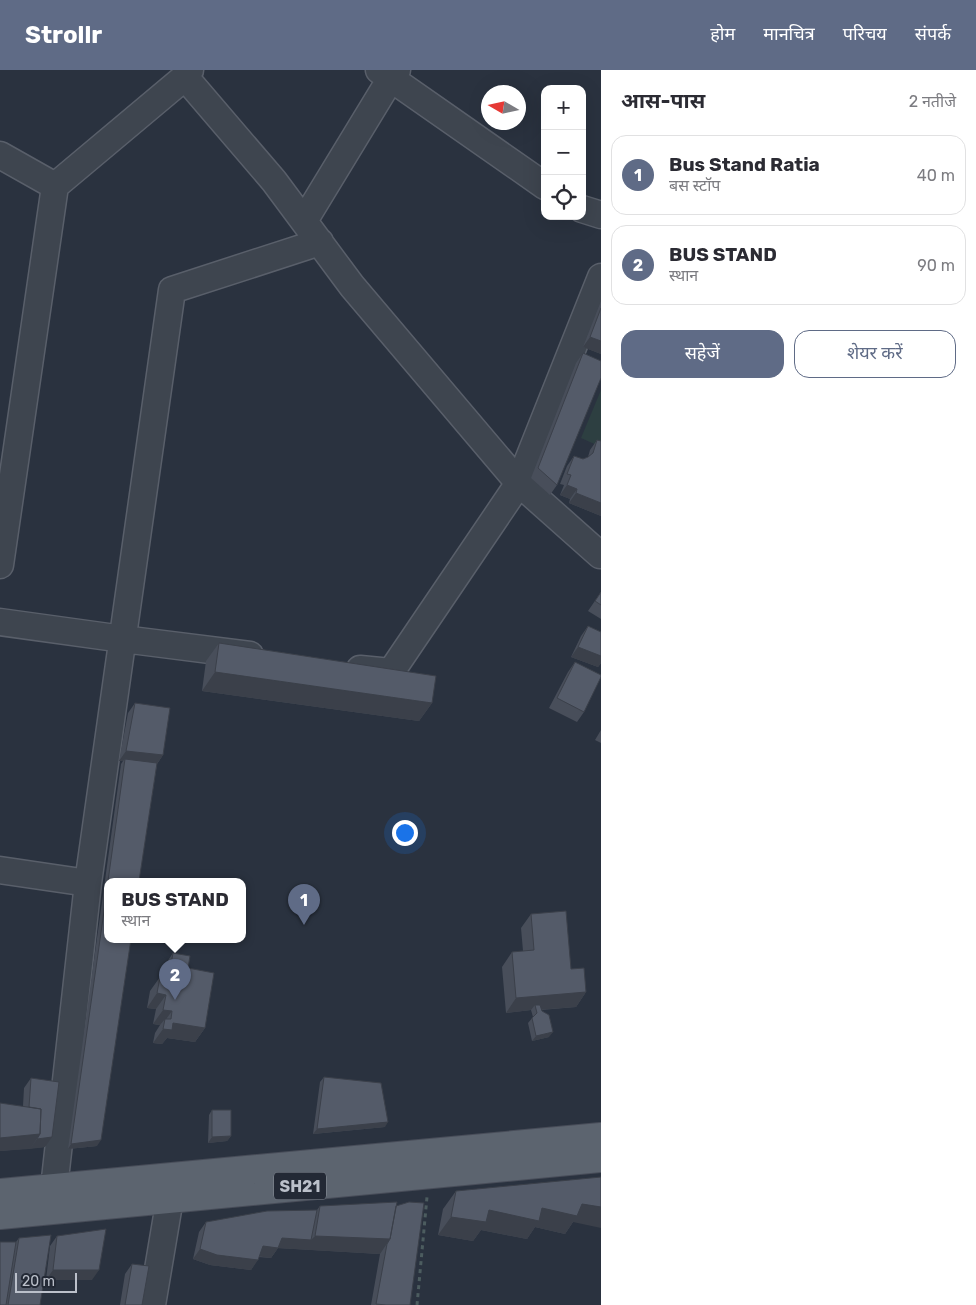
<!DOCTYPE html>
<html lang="hi">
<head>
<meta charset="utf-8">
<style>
	:root { --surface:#fff; --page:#f7f7f7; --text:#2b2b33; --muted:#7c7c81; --line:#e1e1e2; --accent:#5f6b86 }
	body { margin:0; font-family:Rubik,"Noto Sans Devanagari",sans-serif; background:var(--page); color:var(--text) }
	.controls { position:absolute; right:15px; top:15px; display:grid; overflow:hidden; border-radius:10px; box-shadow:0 5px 20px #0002 }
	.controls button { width:45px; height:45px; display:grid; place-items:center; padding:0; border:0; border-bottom:1px solid var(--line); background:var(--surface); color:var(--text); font:25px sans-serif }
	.compass { position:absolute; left:481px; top:15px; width:45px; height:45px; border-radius:50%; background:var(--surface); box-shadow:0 5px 20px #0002; rotate:279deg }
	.scale { position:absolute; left:15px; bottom:12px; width:62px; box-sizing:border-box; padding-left:5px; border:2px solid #bbc0ca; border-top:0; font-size:14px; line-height:18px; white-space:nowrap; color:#bbc0ca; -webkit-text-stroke:4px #232935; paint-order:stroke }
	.you { position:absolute; left:404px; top:762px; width:18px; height:18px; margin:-12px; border:4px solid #fff; border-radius:50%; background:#1a73e8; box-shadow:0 0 0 8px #1a73e833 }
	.badge { display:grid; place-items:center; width:32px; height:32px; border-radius:50%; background:var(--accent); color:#fff; font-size:16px; font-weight:700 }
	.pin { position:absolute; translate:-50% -41px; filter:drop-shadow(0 1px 2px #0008) }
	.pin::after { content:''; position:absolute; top:26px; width:18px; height:15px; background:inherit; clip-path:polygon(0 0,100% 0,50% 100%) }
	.popup { position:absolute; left:104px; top:808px; width:142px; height:65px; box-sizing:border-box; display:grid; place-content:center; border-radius:10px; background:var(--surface); filter:drop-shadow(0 1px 4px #0005); font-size:16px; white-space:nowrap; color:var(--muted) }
	.popup b { font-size:19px; color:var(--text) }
	.popup::after { content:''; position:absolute; left:50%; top:100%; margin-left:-10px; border:10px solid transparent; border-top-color:var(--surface) }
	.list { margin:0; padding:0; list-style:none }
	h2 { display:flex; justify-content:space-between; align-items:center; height:65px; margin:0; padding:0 20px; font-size:21px }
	h2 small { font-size:16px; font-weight:400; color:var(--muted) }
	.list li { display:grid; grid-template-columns:32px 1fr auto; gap:15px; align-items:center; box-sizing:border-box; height:80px; margin:0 10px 10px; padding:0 10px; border:1px solid var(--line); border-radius:15px }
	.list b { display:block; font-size:19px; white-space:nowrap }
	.list p { margin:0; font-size:16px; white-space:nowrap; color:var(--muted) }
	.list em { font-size:16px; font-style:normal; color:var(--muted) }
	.actions { display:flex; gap:10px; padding:15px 20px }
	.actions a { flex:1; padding:11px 0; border:1px solid var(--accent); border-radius:15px; text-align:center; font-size:18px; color:var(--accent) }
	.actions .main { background:var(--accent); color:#fff }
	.icon { flex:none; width:28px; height:28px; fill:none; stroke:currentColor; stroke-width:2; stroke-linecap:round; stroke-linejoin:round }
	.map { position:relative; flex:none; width:601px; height:1235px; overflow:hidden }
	header { display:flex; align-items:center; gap:30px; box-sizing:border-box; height:70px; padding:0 25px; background:var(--accent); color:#fff }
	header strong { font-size:24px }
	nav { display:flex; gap:28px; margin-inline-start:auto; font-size:18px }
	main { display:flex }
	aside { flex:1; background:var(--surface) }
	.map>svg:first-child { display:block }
	.green { fill:#2d3f41 }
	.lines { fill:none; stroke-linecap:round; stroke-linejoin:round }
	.minor-casing { stroke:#595f6a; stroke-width:29 }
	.major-casing { stroke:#484d59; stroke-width:30 }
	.path { stroke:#4c5c5f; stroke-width:3; stroke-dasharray:4 4; stroke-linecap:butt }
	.minor { stroke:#3e454f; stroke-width:26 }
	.major { stroke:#5c646f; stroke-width:28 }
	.wall { fill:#484e5a }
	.shaded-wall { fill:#3b404a }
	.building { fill:#545b69; stroke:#3b404a }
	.labels { text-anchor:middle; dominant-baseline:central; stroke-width:5; stroke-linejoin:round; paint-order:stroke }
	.shield { fill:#232935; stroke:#8d939d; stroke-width:1 }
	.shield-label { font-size:16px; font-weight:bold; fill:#bbc0ca }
</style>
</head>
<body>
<header>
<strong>Strollr</strong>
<nav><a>होम</a><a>मानचित्र</a><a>परिचय</a><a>संपर्क</a></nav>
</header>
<main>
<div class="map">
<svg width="601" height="1235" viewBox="0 0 601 1235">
	<rect width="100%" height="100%" fill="#2a323f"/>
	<!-- green -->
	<path class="green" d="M601,320v50l-2,6 -18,-8z"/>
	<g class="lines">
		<!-- minor casing -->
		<g class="minor-casing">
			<path id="minor" d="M379,0l166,116
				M185,7l89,104 78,105 167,197 81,72
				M0,85l55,31
				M582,139l19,6
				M304,151l87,-143 6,-8
				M0,495l55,-379 130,-109 5,-7
				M0,552l123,17 127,16
				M360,599l31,3 128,-189 82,-206
				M0,800l88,13
				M54,1118l34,-305 84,-593 148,-48
				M152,1235l18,-107"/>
		</g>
		<!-- major casing -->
		<g class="major-casing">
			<path id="major" d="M0,1123l601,-56
				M0,1145l601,-57"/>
		</g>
		<!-- path -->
		<path class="path" d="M417,1235l10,-108"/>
		<!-- minor -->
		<use href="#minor" class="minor"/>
		<!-- major -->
		<use href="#major" class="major"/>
	</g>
	<!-- wall -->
	<path class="wall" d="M601,231v53l-18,-7z
		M583,283l-26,132 -7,10 -19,-17 45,-115z
		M597,370l4,1v75l-32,-13 1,-4 -10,-4 4,-10 -4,-1 7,-18 7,-10 9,3 5,-2 2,-7z
		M601,522v27l-13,-8z
		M588,556l13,6v31l-3,4 -27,-10 10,-21z
		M219,573l213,60 -13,18 -217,-30 4,-30z
		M575,592l9,50 -7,10 -28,-14 19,-36z
		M135,633l28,52 -6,9 -60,382 -29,3 53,-385 2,-3h-4l9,-48z
		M601,660v13l-6,-3z
		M531,844l40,55 15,23 -10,15 -35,3 8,27 -17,4 -4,-18 5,-6 -2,-7 -25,3 -4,-46 10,-15 11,-1 -2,-23z
		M173,883l15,15 17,60 -10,14 -28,-4 -5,6 -9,-1 2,-10 5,-8 -7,-1 3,-15 -9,-1 3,-17 10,-14h1l2,-9z
		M324,1007l61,50 -72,7 7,-52z
		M31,1008l14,69 -45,4 23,-45 1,-18z
		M212,1040l19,26 -4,5 -19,2 1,-28z
		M456,1121l117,31 -8,12 -30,-7 -8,12 -46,-9 -8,11 -35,-6 5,-26z
		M320,1136h76l14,99h-39l9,-51 -102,-6 -7,10 -12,-1 -8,13 -41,-5 -17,-6 6,-27 7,-10 111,-12z
		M57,1166l35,44h-46l4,-34z
		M19,1168l21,67h-40l16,-63z
		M132,1194l10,41h-22l5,-31z"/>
	<!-- shaded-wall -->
	<path class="shaded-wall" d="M590,267l11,4v13l-18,-7z
		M567,415l10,4 -7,10 -10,-4z
		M576,423l25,10v13l-32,-13z
		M578,577l23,9v7l-3,4 -27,-10z
		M215,602l217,31 -13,18 -217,-30z
		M126,681l37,4 -7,10 -31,-6 -2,2h-4z
		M169,905l5,1 -10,15 -5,-1z
		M586,922l-10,15 -40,3 -1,-5 -4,5 -25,3 10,-15z
		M157,923l9,2 -10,14 -9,-1z
		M163,940l9,1 -8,11 1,-3 -5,6 -7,-1z
		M173,953l32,5 -10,14 -28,-4 -5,6 -9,-1 10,-14z
		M553,962l-4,5 -17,4 4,-5z
		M388,1052l-3,5 -72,7 4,-5z
		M40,1064l-10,15 -30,2v-13z
		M231,1066l-4,5 -19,2 4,-6z
		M52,1067l-7,10 -15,2 7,-10z
		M101,1070l-4,6 -29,3 3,-5z
		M582,1134l19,3v21l-28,-6 -8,12 -30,-7 -8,12 -46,-9 -8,11 -35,-6 13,-18 38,-7 53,-2z
		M315,1166l75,3 -10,15 -104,-6h2l-7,10 -15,-2 7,-10 19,-8 29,2z
		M200,1179l58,11 -7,10 -41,-5 -17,-6z
		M53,1200h46l-7,10h-46z"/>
	<!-- building -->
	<path class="building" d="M601,238v33l-11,-4z
		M583,283l18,8v17l-44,107 -19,-17z
		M597,370l4,1v62l-25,-10 1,-4 -10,-4 4,-10 -4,-1 7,-18 9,3 5,-2 5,-4z
		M601,522v13l-6,-4z
		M588,556l13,6v24l-23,-9z
		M219,573l217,33 -4,27 -217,-31z
		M575,592l26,13v2l-17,35 -27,-14z
		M135,633l35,5 -7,47 -37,-4z
		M125,689l32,4 -18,118h-31z
		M108,813v56h23l-30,201 -30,4z
		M566,841l5,58 13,-1 2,24 -70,6 -4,-46 22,-2 -3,-36z
		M173,883l17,3 -2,12 26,5 -9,55 -32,-5 -1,7 -9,-1 2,-10h6l1,-8 -9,-1 3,-15 -9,-2 3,-16 14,2v-3l-5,-1z
		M535,935h5l2,6 7,4 4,17 -17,4 -4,-18 5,-5z
		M324,1007l57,6 7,39 -71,7z
		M31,1008l28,4 -7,55 -15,2 3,-5 1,-25 -12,-2z
		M0,1033l41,6 -1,25 -40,4z
		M212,1040h19v26l-19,1z
		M601,1107v30l-19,-3 -5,12 -35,-8 -3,13 -50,-11 -3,12 -35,-5 5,-26z
		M397,1132l-7,37 -75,-3 5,-30z
		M409,1132l15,1 -14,102h-24l-10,-1 11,-60 3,-5 6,-33z
		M317,1140l-6,30 -29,-2 -4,10 -15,-2 -5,14 -41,-5 -17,-6 6,-27 61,-11z
		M106,1159l-7,41h-46l4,-34z
		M51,1165l-11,70h-32l11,-67z
		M0,1172h16l-10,63h-6z
		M132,1194l17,2 -7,39h-17z"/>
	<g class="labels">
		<!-- shield labels -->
		<rect class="shield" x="274" y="1102.5" width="52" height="27" rx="4"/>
		<g class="shield-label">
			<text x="300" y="1116">SH21</text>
		</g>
	</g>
</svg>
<div class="controls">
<button>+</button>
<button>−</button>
<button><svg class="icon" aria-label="locate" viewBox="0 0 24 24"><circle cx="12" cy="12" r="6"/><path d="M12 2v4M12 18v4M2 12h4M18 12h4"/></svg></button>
</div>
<svg class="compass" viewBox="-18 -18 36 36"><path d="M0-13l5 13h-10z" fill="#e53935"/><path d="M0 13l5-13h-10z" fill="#7c7c81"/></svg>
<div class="scale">20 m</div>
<div class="you"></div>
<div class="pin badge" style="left:304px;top:855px">1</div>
<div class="pin badge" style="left:175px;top:930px">2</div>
<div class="popup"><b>BUS STAND</b>स्थान</div>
</div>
<aside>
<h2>आस-पास<small>2 नतीजे</small></h2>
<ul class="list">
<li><span class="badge">1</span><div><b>Bus Stand Ratia</b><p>बस स्टॉप</p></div><em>40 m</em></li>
<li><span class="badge">2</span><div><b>BUS STAND</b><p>स्थान</p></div><em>90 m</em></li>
</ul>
<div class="actions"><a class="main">सहेजें</a><a>शेयर करें</a></div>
</aside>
</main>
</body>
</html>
